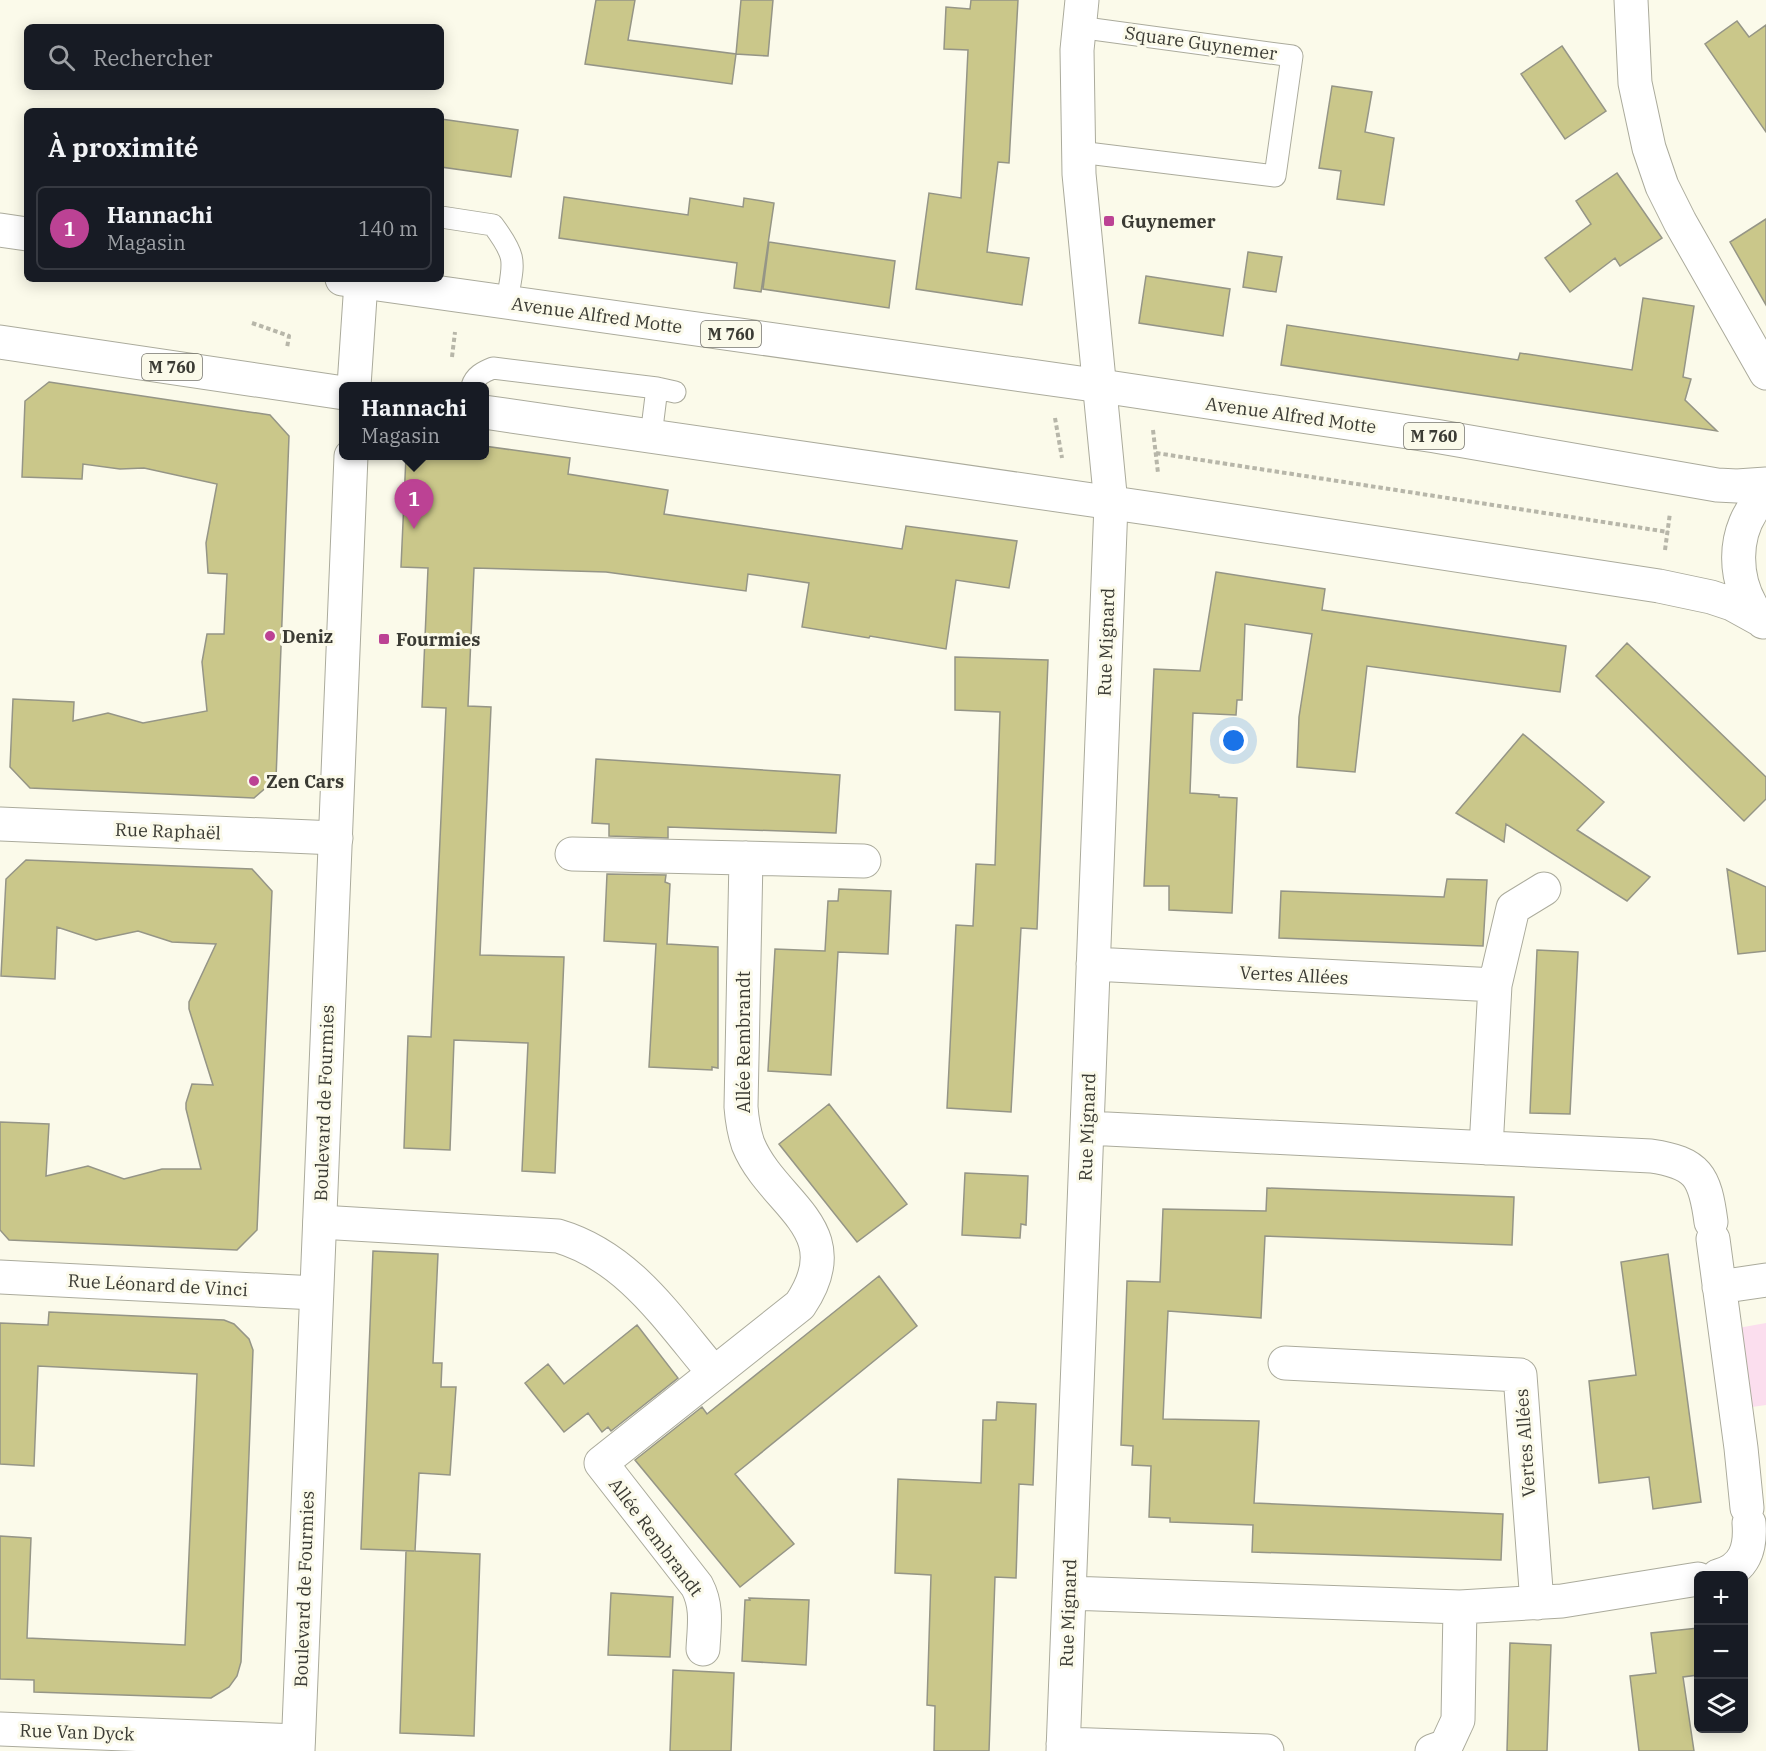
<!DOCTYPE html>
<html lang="fr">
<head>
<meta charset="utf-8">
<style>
	:root { --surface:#171b24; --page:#242831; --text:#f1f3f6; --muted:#9ea1a6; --line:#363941; --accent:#bc4294 }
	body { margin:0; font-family:"IBM Plex Serif",serif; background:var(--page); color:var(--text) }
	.controls { position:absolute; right:18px; bottom:18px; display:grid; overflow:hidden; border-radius:9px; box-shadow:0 3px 15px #0003 }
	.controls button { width:54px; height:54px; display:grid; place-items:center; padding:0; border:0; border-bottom:2px solid var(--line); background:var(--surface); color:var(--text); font:30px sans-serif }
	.you { position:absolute; left:1234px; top:741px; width:21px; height:21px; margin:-15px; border:4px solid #fff; border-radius:50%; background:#1a73e8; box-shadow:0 0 0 9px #1a73e833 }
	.badge { display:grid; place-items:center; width:39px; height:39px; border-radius:50%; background:var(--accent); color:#fff; font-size:20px; font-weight:700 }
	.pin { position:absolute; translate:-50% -50px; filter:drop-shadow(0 2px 3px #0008) }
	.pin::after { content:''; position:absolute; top:32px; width:21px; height:18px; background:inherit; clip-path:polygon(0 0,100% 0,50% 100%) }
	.popup { position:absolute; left:339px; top:382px; width:150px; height:78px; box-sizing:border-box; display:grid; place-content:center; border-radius:9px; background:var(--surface); filter:drop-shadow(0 2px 4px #0005); font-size:20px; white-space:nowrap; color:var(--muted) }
	.popup b { font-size:22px; color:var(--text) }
	.popup::after { content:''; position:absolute; left:50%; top:100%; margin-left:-12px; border:12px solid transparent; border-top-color:var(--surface) }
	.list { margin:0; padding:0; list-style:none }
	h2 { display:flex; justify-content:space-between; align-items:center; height:78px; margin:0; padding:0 24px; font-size:26px }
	h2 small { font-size:20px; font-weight:400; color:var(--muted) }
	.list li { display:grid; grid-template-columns:39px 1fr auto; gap:18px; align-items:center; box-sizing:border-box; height:84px; margin:0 12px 12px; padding:0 12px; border:2px solid var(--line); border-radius:9px }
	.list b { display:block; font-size:22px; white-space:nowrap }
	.list p { margin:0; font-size:20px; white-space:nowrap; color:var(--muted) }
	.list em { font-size:20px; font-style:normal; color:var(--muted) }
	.icon { flex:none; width:33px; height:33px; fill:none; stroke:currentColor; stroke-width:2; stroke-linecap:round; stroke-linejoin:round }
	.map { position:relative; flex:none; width:1766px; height:1751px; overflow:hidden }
	.search { position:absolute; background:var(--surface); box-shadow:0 3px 15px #0003; left:24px; top:24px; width:420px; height:66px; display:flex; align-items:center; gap:15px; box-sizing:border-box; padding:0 21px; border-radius:9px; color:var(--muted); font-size:22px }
	.panel { position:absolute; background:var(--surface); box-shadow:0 3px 15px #0003; left:24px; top:108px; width:420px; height:174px; border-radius:9px }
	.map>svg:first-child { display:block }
	.green { fill:#fbdeee }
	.building { fill:#cac78a; stroke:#959586; stroke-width:1.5 }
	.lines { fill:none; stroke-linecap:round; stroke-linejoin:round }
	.service-casing { stroke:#abab9c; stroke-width:23 }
	.minor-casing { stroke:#abab9c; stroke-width:35 }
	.tertiary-casing { stroke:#abab9c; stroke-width:35 }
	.primary-casing { stroke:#abab9c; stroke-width:35 }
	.path { stroke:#b7b6a9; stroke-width:4; stroke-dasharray:4.5 3; stroke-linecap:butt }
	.service { stroke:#fff; stroke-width:21 }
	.minor { stroke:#fff; stroke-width:33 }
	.tertiary { stroke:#fff; stroke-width:33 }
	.primary { stroke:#fff; stroke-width:33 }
	.poi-dot { fill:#bc4294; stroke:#fbfaea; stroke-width:2 }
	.labels { text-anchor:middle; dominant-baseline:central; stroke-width:6; stroke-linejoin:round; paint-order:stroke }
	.shield { fill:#fbfaea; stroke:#75746b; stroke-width:1.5 }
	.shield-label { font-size:16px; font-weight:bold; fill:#3b3b34 }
	.street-label { font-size:18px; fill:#3b3b34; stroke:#fbfaea }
	.poi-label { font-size:18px; font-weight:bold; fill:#3b3b34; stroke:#fbfaea; text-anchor:start }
</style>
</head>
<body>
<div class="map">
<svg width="1766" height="1751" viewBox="0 0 1766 1751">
	<rect width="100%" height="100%" fill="#fbfaea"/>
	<!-- green -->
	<path class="green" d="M1766,1323v82l-14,2 -14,-79z"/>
	<!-- building -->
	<path class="building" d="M596,0h39l-7,40 108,14 -4,30 -147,-20z
		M741,0h32l-5,56 -32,-2z
		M971,0h47l-9,163 -11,-1 -11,90 42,6 -7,47 -106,-16 13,-96 32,5 7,-148 -24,-1 2,-42 24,2z
		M1737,21l12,16 17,-12v107l-61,-88z
		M1562,46l44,65 -41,28 -44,-65z
		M1332,86l40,6 -7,40 29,6 -10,67 -47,-6 4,-28 -22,-3z
		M441,119l77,11 -7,47 -70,-10z
		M1617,173l45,65 -42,28 -5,-8 -45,34 -25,-34 46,-34 -15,-23z
		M564,197l124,18 2,-17 53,9 1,-9 30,5 -13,89 -27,-4 3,-25 -178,-25z
		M1766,219v86l-36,-63z
		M769,242l126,19 -6,47 -126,-19z
		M1248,252l34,5 -6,35 -33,-5z
		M1146,276l84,13 -7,47 -84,-13z
		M1643,298l51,8 -11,71 8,2 -6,21 32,31 -436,-66 6,-40 231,35 2,-7 112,17z
		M49,382l221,33 19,21 -13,343 -22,19 -224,-10 -20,-21 3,-68 61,3 -1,19 35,-8 35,10 64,-12 -5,-49 5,-28h17l3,-60 -19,-1 -2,-30 11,-59 -73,-16 -24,1 -37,-5 -1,15 -60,-2 3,-76z
		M484,446l86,12 -2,16 100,16 -4,24 238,35 4,-23 111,15 -8,47 -53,-8 -10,69 -76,-13 -1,2 -67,-11 7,-44 -61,-9 -2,17 -140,-19 -132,-4 -6,138 23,1 -11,248 84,2 -9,216 -33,-2 6,-128 -74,-3 -4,110 -46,-2 4,-112 23,1 15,-329 -24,-1 6,-139 -27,-1 5,-111h78z
		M1216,572l109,17 -3,21 244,36 -6,46 -193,-26 -12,106 -58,-5 2,-50 13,-83 -67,-10 -3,76h-5l-1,15 -43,-2 -3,80 29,2v2l18,1 -5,115 -63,-3v-24h-25l10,-217 46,2z
		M1627,643l139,134v22l-22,22 -148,-145z
		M955,657l93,3 -11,269 -16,-1 -10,184 -64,-4 9,-183 17,1 3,-62 19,1 5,-153 -45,-2z
		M1523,734l81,68 -27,28 73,47 -23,24 -121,-77 -2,18 -48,-29z
		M596,759l244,16 -4,58 -168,-6v11l-59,-2v-12l-17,-1z
		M26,860l226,9 20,22 -15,339 -20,20 -228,-10 -9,-10v-108l49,2 -3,52 42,-10 36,13 38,-10h39l-15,-60v-6l6,-19 21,1 -24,-76v-7l27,-58 -44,-2 -34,-11 -42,9 -39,-13 -2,52 -54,-3 5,-97z
		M1727,869l39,18v64l-28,3z
		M607,874l59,1 -1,7 5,2 -3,60 51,3v121l-6,-1v3l-63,-3 7,-123 -52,-3z
		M1447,879l40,1 -4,66 -204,-8 2,-47 163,6z
		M839,889l52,2 -3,63 -50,-2 -7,123 -63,-4 7,-122 50,2 3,-50h10z
		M1537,950l41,2 -8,162 -40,-1z
		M829,1104l78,100 -50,38 -78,-98z
		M965,1173l63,3 -2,49 -5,-1 -1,14 -58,-3z
		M1267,1188l247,9 -2,48 -247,-9 -4,82 -93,-7 -5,108 96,2 -5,82 249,11 -2,46 -249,-8 1,-27 -83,-3v-4l-21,-1 2,-51 -19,-1 1,-19 -12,-1 6,-164 33,1 3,-73 103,2z
		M373,1251l65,3 -5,109h9l-1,24h15l-6,88 -31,-2 -4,78 65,3 -6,182 -74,-3 6,-182h8l-53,-2z
		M1668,1254l33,248 -48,7 -4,-32 -50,6 -10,-102 47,-6 -15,-113z
		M879,1276l38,50 -182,148 59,70 -54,43 -105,-127 67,-53 5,7z
		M49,1312l175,8 10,4 15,15 4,11 -12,312 -4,14 -8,11 -18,11 -177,-6v-12l-34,-1v-143l31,2 -4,100 158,7 12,-271 -159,-8 -4,100 -34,-2v-141l48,2z
		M637,1325l41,53 -67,53 -3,-4 -6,5 -14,-19 -24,19 -39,-49 23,-19 16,20z
		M997,1402l39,2 -3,81 -14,-1 -3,94 -21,-1 -6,174h-55l1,-45 -8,-1 4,-130 -36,-2 3,-94 83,4 2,-63h13z
		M611,1593l62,4 -3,60 -62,-2z
		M749,1598l60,2 -3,65 -64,-4 3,-61h5z
		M1698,1628v47l-15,2 11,74h-55l-9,-75 26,-3 -5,-40z
		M1510,1643l41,2 -4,106h-40z
		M673,1670l61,3 -3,78h-61z"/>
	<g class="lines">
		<!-- service casing -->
		<g class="service-casing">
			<path id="service" d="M1078,27l214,29 -17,120 -196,-24
				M441,217l52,8c26,35 20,37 14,77
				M472,386c3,-10 11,-14 21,-18l164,20 18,4
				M651,436l6,-48"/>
		</g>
		<!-- minor casing -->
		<g class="minor-casing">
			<path id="minor" d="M1631,0l4,83 14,65 13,38 18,36 86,151
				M0,824l336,14
				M572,854l292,7
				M1093,964l402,21 18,-77 31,-19
				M1087,1128l564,28c47,7 54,20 60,66
				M1486,1148l9,-163
				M320,1222l238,14c71,21 110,83 156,137
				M1713,1239l28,209 6,60
				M0,1277l316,16
				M1719,1287l47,-7
				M1285,1363l235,12 17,228
				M1718,1576c27,-7 33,-28 31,-53
				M1069,1593l391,14 102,-6 136,-22
				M703,1649c1,-22 5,-42 -6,-63l-96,-123 199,-158c52,-77 -27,-100 -52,-161 -4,-12 -6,-24 -7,-37l5,-249
				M0,1729l298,12
				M1063,1744l204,7
				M1063,1751l48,-1247 -32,-330 -2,-124 5,-50
				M1432,1751l14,-5 12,-26 2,-113"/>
		</g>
		<!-- tertiary casing -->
		<g class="tertiary-casing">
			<path id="tertiary" d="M354,386l7,-104
				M298,1751l53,-1295"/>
		</g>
		<!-- primary casing -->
		<g class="primary-casing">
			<path id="primary" d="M0,230l27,4
				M342,279l759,107 334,50 282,49 20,1 29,-2
				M0,342l344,51
				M484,412l677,98 498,76 52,11 21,7 29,16
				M1763,622c-32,-36 -34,-94 3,-128"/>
		</g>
		<!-- path -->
		<path class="path" d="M252,323l37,13 -2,12
			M452,357l3,-25
			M1055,418l7,40
			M1153,430l5,43
			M1156,453l512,79
			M1665,550l5,-37"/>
		<!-- service -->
		<use href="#service" class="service"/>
		<!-- minor -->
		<use href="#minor" class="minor"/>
		<!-- tertiary -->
		<use href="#tertiary" class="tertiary"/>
		<!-- primary -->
		<use href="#primary" class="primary"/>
	</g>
	<!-- markers -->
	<g class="poi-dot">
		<rect x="1103" y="215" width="12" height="12" rx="3"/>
		<circle cx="270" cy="636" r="6"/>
		<rect x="378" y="633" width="12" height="12" rx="3"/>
		<circle cx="254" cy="781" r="6"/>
	</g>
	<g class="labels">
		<!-- shield labels -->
		<g class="shield">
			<rect x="701" y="321" width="60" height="26" rx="4.5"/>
			<rect x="142" y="354" width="60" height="26" rx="4.5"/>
			<rect x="1404" y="423" width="60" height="26" rx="4.5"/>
		</g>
		<g class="shield-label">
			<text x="731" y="334">M 760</text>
			<text x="172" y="367">M 760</text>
			<text x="1434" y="436">M 760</text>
		</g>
		<!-- street labels -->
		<g class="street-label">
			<text transform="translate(1201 43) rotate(8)">Square Guynemer</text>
			<text transform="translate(597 315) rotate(8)">Avenue Alfred Motte</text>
			<text transform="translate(1291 415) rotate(8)">Avenue Alfred Motte</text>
			<text transform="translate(1106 642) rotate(-88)">Rue Mignard</text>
			<text transform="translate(168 831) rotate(2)">Rue Raphaël</text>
			<text transform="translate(1294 975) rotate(3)">Vertes Allées</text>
			<text transform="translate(743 1042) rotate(-90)">Allée Rembrandt</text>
			<text transform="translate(324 1103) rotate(-88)">Boulevard de Fourmies</text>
			<text transform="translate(1087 1127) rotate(-88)">Rue Mignard</text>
			<text transform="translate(158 1285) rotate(3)">Rue Léonard de Vinci</text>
			<text transform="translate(1525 1443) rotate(-94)">Vertes Allées</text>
			<text transform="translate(656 1537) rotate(53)">Allée Rembrandt</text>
			<text transform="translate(304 1589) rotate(-88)">Boulevard de Fourmies</text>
			<text transform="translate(1068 1613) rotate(-88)">Rue Mignard</text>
			<text transform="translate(77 1732) rotate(2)">Rue Van Dyck</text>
		</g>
		<!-- poi labels -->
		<g class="poi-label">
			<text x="1121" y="221">Guynemer</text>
			<text x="282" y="636">Deniz</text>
			<text x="396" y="639">Fourmies</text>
			<text x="266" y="781">Zen Cars</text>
		</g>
	</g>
</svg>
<div class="controls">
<button>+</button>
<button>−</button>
<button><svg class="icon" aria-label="layers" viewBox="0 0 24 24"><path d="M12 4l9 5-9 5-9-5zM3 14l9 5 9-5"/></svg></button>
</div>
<div class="you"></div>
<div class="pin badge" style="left:414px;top:529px">1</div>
<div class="popup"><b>Hannachi</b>Magasin</div>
<div class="search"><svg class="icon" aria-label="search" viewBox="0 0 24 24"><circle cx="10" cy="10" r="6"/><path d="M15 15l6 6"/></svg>Rechercher</div>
<section class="panel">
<h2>À proximité<small></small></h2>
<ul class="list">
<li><span class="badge">1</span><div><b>Hannachi</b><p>Magasin</p></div><em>140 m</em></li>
</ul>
</section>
</div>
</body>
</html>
